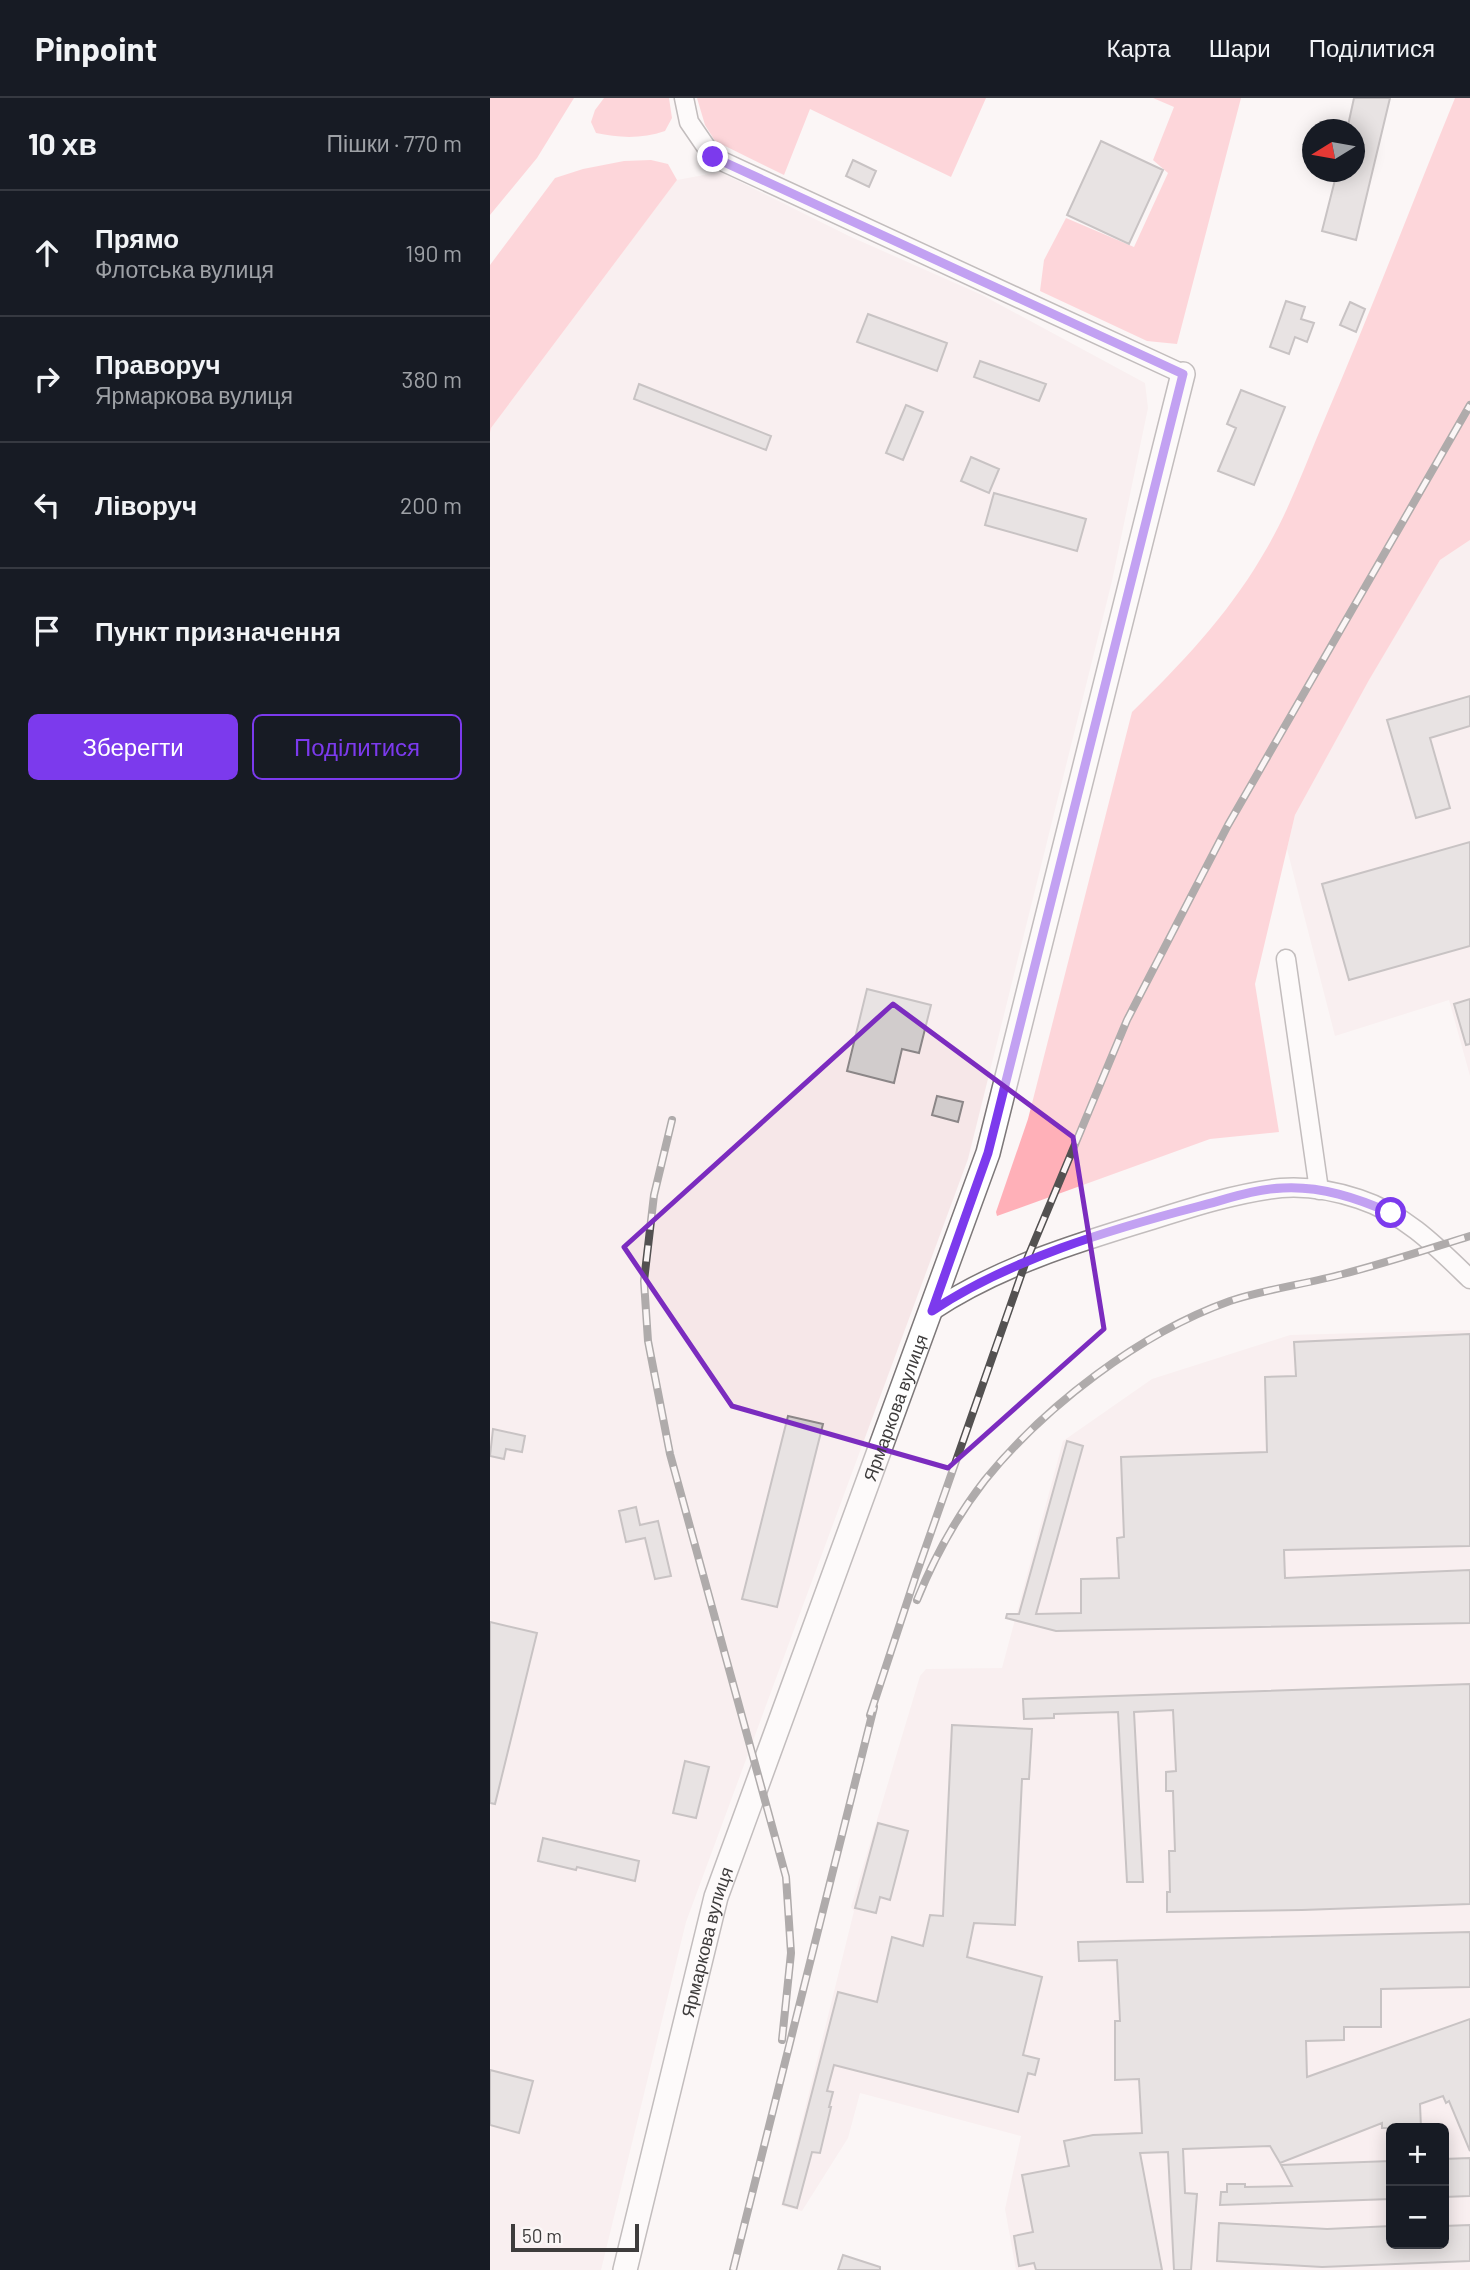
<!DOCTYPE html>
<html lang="uk">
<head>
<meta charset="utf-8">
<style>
	:root { --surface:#171b24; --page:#20242c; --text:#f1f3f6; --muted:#9ea1a6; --line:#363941; --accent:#7c3aed }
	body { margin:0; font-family:Barlow,sans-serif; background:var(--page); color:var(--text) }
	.controls { position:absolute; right:21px; bottom:21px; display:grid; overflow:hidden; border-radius:10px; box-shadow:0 4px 18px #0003 }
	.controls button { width:63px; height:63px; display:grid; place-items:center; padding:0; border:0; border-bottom:2px solid var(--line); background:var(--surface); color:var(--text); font:35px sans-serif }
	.compass { position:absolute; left:812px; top:21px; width:63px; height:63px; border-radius:50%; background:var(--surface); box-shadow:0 4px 18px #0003; rotate:259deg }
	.scale { position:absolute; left:21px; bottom:18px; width:128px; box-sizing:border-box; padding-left:7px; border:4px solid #3e3c3c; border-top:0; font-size:19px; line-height:24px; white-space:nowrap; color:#3e3c3c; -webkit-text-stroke:5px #fbf6f6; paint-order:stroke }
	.stop { position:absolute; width:21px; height:21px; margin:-16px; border:5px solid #7c3aed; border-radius:50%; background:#fff }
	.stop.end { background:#7c3aed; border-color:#fff; box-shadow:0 2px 7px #0008 }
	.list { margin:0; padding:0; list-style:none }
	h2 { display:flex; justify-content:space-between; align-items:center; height:91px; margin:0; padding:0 28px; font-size:30px }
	h2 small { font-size:23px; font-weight:400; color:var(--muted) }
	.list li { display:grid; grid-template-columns:46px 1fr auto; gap:21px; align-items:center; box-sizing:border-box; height:126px; padding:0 28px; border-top:2px solid var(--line) }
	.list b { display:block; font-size:26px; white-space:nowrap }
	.list p { margin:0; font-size:23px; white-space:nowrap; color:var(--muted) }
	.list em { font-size:23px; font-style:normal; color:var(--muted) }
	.actions { display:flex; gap:14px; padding:21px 28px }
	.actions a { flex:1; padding:16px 0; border:2px solid var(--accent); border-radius:10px; text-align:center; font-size:24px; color:var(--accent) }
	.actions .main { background:var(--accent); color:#fff }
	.icon { flex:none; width:38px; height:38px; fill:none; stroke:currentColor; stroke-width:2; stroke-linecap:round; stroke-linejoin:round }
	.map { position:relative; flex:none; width:980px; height:2172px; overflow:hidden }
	header { display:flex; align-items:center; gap:42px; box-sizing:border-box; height:98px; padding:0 35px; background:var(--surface); border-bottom:2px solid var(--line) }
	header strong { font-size:33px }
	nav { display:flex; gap:38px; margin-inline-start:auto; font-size:24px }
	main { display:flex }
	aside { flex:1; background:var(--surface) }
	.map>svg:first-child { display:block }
	.built { fill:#f6e7e8; fill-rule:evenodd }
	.forest { fill:#ffb0b8 }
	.building { fill:#d1cccc; stroke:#8b8687; stroke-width:2 }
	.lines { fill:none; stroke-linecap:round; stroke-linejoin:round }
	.minor-casing { stroke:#7d7879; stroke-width:21 }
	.tertiary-casing { stroke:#7d7879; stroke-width:26 }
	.minor { stroke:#fff; stroke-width:18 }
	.tertiary { stroke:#fff; stroke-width:23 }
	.rail-casing { stroke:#535151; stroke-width:8 }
	.rail { stroke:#fbf6f6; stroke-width:5; stroke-dasharray:16; stroke-linecap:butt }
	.route { stroke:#7c3aed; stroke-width:9 }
	.marked { fill:none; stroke:#7b2cbf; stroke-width:5; stroke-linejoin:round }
	.labels { text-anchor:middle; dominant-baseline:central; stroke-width:5; stroke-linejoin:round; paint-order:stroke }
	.street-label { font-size:18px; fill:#3e3c3c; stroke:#fbf6f6 }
</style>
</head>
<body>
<header>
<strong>Pinpoint</strong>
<nav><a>Карта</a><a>Шари</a><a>Поділитися</a></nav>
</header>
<main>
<aside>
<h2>10 хв<small>Пішки · 770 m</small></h2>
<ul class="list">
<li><svg class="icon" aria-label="ahead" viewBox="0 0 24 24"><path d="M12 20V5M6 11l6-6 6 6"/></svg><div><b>Прямо</b><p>Флотська вулиця</p></div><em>190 m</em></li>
<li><svg class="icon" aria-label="right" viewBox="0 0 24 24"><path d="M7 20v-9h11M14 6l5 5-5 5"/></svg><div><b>Праворуч</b><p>Ярмаркова вулиця</p></div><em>380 m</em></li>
<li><svg class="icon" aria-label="left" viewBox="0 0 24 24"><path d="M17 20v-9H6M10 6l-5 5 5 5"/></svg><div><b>Ліворуч</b></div><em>200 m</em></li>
<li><svg class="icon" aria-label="arrive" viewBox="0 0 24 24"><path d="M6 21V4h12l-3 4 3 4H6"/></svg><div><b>Пункт призначення</b></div></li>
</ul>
<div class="actions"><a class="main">Зберегти</a><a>Поділитися</a></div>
</aside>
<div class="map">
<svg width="980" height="2172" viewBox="0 0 980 2172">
	<rect width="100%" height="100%" fill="#fbf6f6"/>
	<!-- built -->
	<path class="built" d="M230,74l129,64 133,59 163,88 3,25 -36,173 -144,578 -282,763 -85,348h-111v-1837l1,-5 186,-248z
		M980,442v536l-21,-76 -114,36 -48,-187 8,-34 74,-136 71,-119z
		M980,1232v940h-454l-11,-61 16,-73 -161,-43 -12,45 -46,73 -21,-5 73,-295 -3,-4 69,-231 6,-7 76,-1 61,-227 89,-62 138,-44zM901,2030h53v116h-53z"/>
	<!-- forest -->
	<path class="forest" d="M0,0h84l-37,60 -47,57z
		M114,0h65l3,20 -7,13c-23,8 -46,7 -69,2l-5,-11 4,-12z
		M207,0h289l-35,79 -141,-68 -26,66 -69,-34 -10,-16z
		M663,0h88l-64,246 -30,-3 -107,-50 4,-31 22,-42 68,29 34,-74 -15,-13 21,-53z
		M965,0h15v442l-30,20 -71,120 -74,135 -40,169 24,148 -69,7 -213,77 -1,-4 32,-93 104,-407c48,-47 94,-95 129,-154 26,-42 43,-90 62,-135 46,-107 88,-217 132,-325z
		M161,62l17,4 9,16 -186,248 -1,5v-168l65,-87 28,-9 41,-8z"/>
	<!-- building -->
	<path class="building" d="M864,0h36l-34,142 -34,-9 15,-59h17v-42h-7z
		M611,43l62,29 -34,74 -62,-29z
		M363,62l23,11 -7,16 -23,-11z
		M796,203l19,6 -4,12 13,4 -7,19 -12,-5 -6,17 -19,-7z
		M860,204l15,7 -9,23 -16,-7z
		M378,216l79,29 -10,28 -80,-29z
		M490,263l66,23 -7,17 -65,-24z
		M149,286l132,52 -5,14 -132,-51z
		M751,292l44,17 -31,78 -36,-14 18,-43 -9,-4z
		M416,307l17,7 -20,48 -17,-7z
		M481,359l28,12 -10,24 -28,-12z
		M504,395l92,26 -9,32 -92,-26z
		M980,598v30l-40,12 20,70 -34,10 -29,-98z
		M980,744v104l-121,34 -27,-96z
		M377,891l64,16 -12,48 -17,-4 -8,34 -47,-12z
		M980,901v45l-4,1 -12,-41z
		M447,998l26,6 -5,20 -26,-7z
		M980,1236v212l-186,4 1,28 185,-8v53l-414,8 -50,-13 1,-4h12l48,-173 16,5 -47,168 45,-1v-34l38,-1 -2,-40 7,-1 -3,-80 146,-5 -2,-75 31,-1 -2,-34z
		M298,1318l35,8 -46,183 -35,-8z
		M3,1331l32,7 -3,16 -16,-3 -2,10 -14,-3z
		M146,1409l4,18 18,-4 13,55 -16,3 -10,-41 -19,4 -7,-31z
		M0,1524l47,11 -42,171 -5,-1z
		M980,1586v220l-168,6 -135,2v-20h3l-1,-41h6l-2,-60h-7v-19l10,-1 -3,-61 -39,2 9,170h-16l-9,-170 -64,2v4l-30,1 -1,-20z
		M462,1627l80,4 -3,50h-7l-7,146 -41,-2 -7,34 75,20 -19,78 16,4 -4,16 -7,-2 -10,39 -184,-47 -7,26 6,1 -4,15h2l-11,46 -8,-1 -15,56 -14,-4 55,-212 39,10 15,-65 31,9 7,-31 13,1z
		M195,1663l24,6 -13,51 -23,-5z
		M388,1725l30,8 -18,69 -10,-3 -4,16 -21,-5z
		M53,1740l96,23 -4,20 -58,-14 -1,3 -38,-9z
		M980,1834v55l-89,2v38h-37v13l-38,1 1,36 163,-58v132l-21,-50 -3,2 -3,-7 -23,8 1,24h-39v-5l-102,40 -10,-17 -87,3 2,44 12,1 -6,76h-17l-6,-118 -28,1 22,117h-126l-2,-7 -15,3 -5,-30 19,-4 -11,-57 47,-9 -5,-25 29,-6 49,-2 -3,-54 -24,1v-59h5l-3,-61 -38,1 -1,-19z
		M0,1972l43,11 -14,52 -29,-8z
		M980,2060v38l-26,1v-38z
		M901,2063v38l-171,6 1,-13h6v-8h18v3l47,-1 -11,-21z
		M729,2125l108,6 64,-3v18h53v-18l26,-1v36l-148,6 -105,-6z
		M353,2157l37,12v3h-42z"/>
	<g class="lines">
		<!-- minor casing -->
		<g class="minor-casing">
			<path id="minor" d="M194,0l5,24 24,35 470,217
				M796,861l33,231
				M442,1213c66,-44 144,-68 220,-91 41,-13 85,-27 129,-32 25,-2 54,3 78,11 46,15 78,48 111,80"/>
		</g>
		<!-- tertiary casing -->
		<g class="tertiary-casing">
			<g id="tertiary">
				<path id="s1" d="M135,2172l91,-373 272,-744 195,-779"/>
			</g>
		</g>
		<!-- minor -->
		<use href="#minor" class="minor"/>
		<!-- tertiary -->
		<use href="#tertiary" class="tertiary"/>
		<!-- rail casing -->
		<g class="rail-casing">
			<path id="rail" d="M182,1022l-18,75 -10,86 4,60 22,113 116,423 5,76 -9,87
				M427,1502c17,-42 40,-84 68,-120 60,-74 155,-147 245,-179 37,-12 76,-17 113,-27 43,-11 85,-25 127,-38
				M380,1617l46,-140 109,-311 102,-244 101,-195 242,-420
				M243,2172l141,-563"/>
		</g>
		<!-- rail -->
		<use href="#rail" class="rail"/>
	</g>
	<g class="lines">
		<!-- route -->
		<path class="route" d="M223,59l470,217 -195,779 -56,158c76,-51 179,-82 268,-105 27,-7 55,-17 83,-18 38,-2 74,10 108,25"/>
	</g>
	<!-- marked area -->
	<path d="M0 0H980V2172H0ZM403,906l180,133 31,192 -156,139 -216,-62 -108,-159z" fill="#fbf6f6" fill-opacity=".55" fill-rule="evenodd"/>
	<path class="marked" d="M403,906l180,133 31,192 -156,139 -216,-62 -108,-159z"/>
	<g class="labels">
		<!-- street labels -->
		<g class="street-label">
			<text stroke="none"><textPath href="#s1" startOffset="905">Ярмаркова вулиця</textPath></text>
			<text stroke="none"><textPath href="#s1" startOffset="338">Ярмаркова вулиця</textPath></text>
		</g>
	</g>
</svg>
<div class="controls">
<button>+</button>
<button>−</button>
</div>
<svg class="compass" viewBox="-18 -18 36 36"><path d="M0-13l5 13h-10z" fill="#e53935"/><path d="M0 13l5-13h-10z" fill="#9ea1a6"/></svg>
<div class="scale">50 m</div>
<div class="stop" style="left:901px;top:1115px"></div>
<div class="stop end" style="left:223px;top:59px"></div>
</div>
</main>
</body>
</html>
